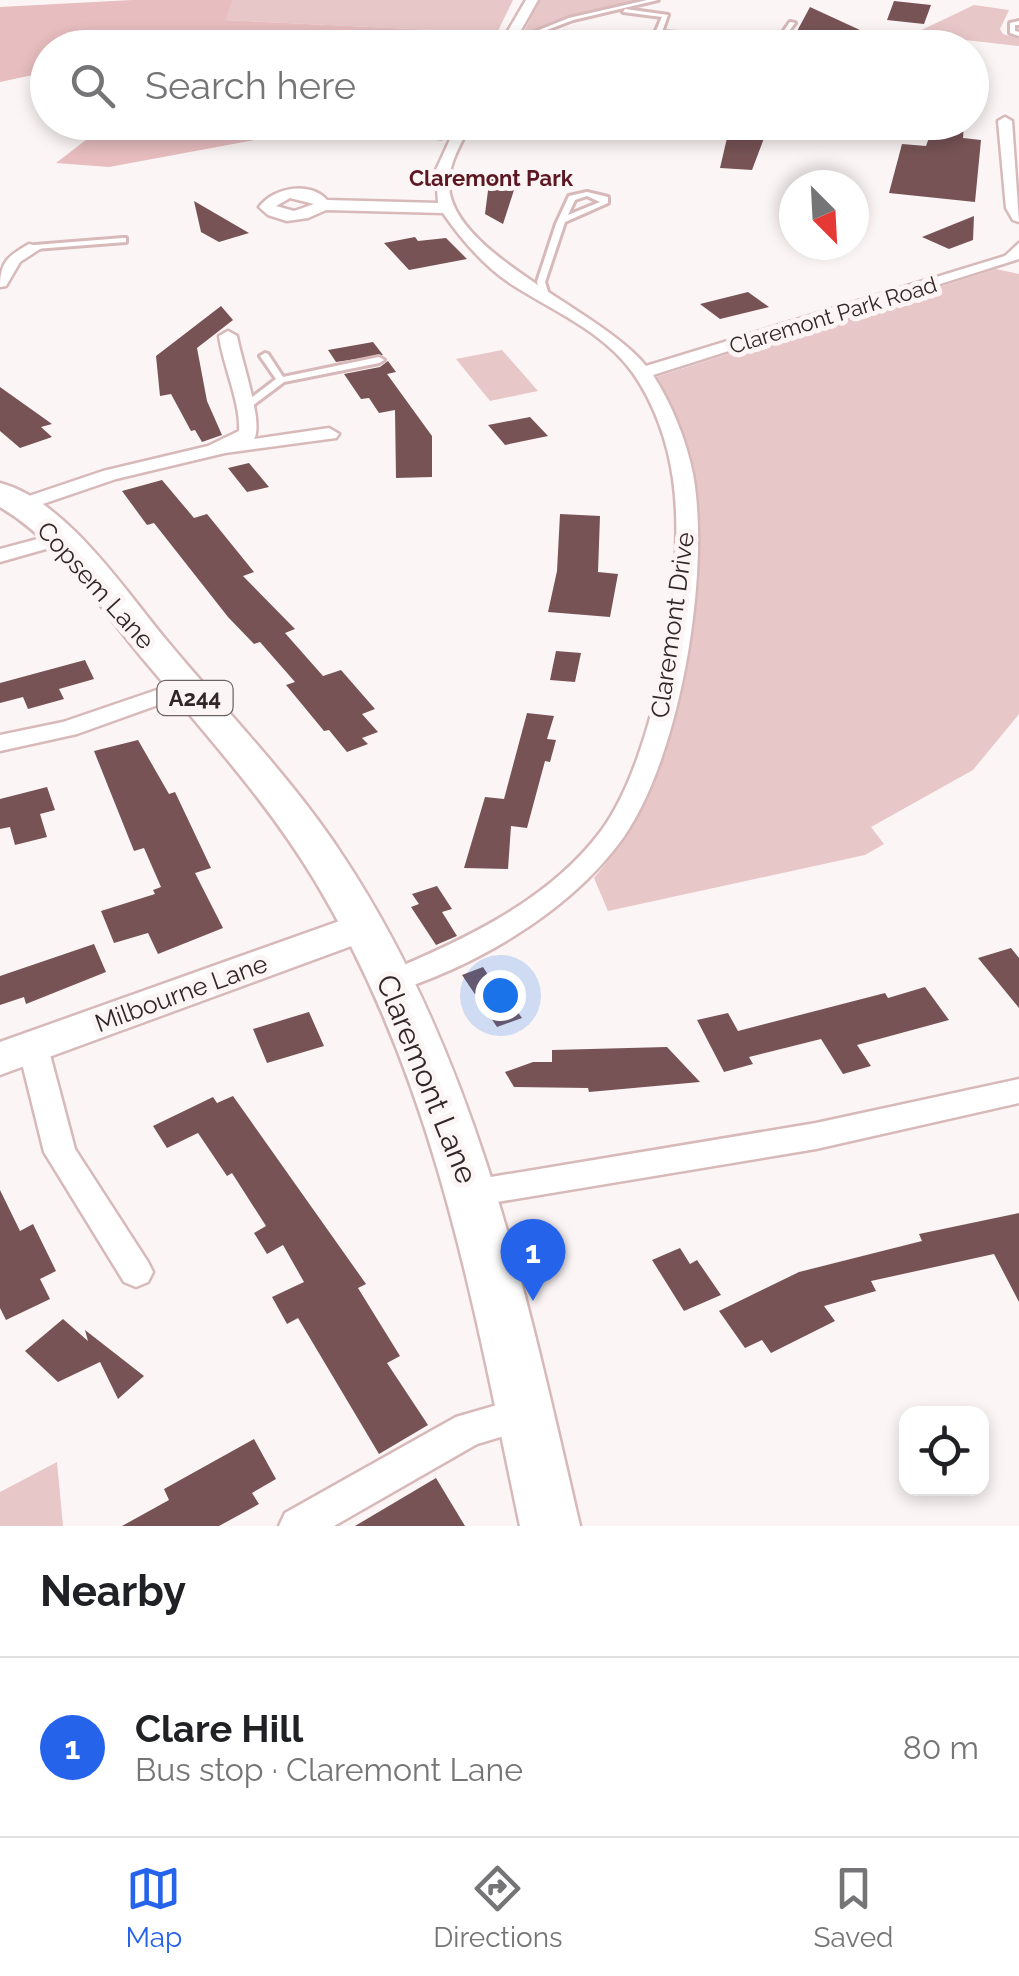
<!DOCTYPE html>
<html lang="en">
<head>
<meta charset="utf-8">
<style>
	:root { --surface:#fff; --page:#f2f2f2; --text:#202124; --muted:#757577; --line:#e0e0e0; --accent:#2563eb }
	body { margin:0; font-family:Raleway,sans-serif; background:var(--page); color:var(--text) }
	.controls { position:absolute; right:30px; bottom:30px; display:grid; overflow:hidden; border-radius:20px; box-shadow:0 5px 15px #0003 }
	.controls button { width:90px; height:90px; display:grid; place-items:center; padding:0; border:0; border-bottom:2px solid var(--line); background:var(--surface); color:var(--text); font:50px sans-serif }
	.compass { position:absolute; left:779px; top:170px; width:90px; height:90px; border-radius:50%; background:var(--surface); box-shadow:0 5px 15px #0003; rotate:156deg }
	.you { position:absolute; left:500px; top:995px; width:35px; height:35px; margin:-25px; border:8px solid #fff; border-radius:50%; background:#1a73e8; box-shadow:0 0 0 15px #1a73e833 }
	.badge { display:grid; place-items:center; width:65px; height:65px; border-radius:50%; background:var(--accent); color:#fff; font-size:32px; font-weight:700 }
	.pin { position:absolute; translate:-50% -82px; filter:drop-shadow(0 2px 5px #0008) }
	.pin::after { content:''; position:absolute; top:52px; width:35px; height:30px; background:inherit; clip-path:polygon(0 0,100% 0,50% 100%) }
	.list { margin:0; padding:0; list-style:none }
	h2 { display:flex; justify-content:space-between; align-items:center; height:130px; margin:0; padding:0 40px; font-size:42px }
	h2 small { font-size:32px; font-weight:400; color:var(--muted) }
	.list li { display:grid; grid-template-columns:65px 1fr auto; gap:30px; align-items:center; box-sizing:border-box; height:180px; padding:0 40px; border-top:2px solid var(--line) }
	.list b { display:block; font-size:38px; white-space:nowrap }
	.list p { margin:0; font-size:32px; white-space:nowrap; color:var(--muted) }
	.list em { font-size:32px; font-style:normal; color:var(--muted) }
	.icon { flex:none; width:55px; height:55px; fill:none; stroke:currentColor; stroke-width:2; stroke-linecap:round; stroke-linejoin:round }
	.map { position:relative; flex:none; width:1019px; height:1526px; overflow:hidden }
	.search { position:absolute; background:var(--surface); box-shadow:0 5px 15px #0003; left:30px; right:30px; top:30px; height:110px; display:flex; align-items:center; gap:25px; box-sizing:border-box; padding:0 35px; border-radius:55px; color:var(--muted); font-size:38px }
	.sheet { height:310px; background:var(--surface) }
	nav { display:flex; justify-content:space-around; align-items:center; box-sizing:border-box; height:140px; border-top:2px solid var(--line); background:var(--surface); font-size:28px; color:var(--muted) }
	nav a { display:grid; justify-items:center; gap:5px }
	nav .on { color:var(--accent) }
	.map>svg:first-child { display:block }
	.green { fill:#e8c7c8 }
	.forest { fill:#e7bdbf }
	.building { fill:#775355 }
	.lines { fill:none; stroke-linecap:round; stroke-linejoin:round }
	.lane-casing { stroke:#d8b9ba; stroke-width:6 }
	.street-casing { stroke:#d8b9ba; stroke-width:5 }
	.secondary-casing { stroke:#d8b9ba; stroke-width:5 }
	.primary-casing { stroke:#d8b9ba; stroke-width:5 }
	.lane { fill:#fff; fill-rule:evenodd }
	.street { fill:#fff; fill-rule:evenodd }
	.secondary { fill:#fff; fill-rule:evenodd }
	.primary { fill:#fff; fill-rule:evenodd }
	.labels { text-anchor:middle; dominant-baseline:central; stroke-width:10; stroke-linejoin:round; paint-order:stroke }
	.far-neighbourhood-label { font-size:22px; font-weight:bold; fill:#5c1723; stroke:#fcf5f5 }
	.far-street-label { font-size:22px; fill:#322627; stroke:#fcf5f5 }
	.shield { fill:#fcf5f5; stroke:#6f6465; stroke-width:2.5 }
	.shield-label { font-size:22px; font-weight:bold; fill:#322627 }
	.street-label { font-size:25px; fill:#322627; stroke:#fcf5f5 }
	.near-street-label { font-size:30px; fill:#322627; stroke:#fcf5f5 }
</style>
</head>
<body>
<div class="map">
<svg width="1019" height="1526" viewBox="0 0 1019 1526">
	<rect width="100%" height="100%" fill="#fcf5f5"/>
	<!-- green -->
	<path class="green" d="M233,0h280l-16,33 -273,-13z
		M539,0h107l-93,22 -30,12z
		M974,5l35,5 -9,19 3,5 16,5v7l-106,-12z
		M996,269l23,5v440l-46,56 -102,57 13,17 -19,11 -257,56 -14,-33c28,-33 52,-70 66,-112 25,-73 45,-221 34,-297 -4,-31 -26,-64 -41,-91z
		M502,350l36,41 -48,10 -34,-42z
		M57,1462l6,64h-63v-34z"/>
	<!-- forest -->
	<path class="forest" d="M132,0h101l-8,20 272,13 -6,15h-443l-1,24 -47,10v-75z
		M108,123v-1l345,1 -11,18 -102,-17 -231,43 -53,-4z"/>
	<!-- building -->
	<path class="building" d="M894,1l37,4 -7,19 -37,-4z
		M810,7l63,29 -16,4 17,8h-86z
		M940,122l24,2 -1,14 18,2 -6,62 -86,-9 13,-49 24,2 4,-11 6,1z
		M740,131l26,2 -14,37 -32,-2 7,-30h11z
		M490,175l25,12 -12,37 -18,-10z
		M194,201l55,32 -30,9 -18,-10z
		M974,216l-1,24 -24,9 -27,-12z
		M415,237l3,4 28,-3 21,21 -58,11 -25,-27z
		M748,292l21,15 -49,12 -20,-15z
		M221,306l12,14 -36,28 10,53 15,34 -20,7 -7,-12 -4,1 -20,-37 -11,2 -4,-40z
		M373,342l10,13 -47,7 -8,-12z
		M388,361l8,11 -9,2 45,62v41l-36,1 -1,-68 -16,3 -10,-15 -8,1 -17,-25 36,-7z
		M0,387l52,37 -11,3 11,10 -32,11 -20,-17z
		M530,417l18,19 -43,9 -17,-20z
		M249,463l20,24 -22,5 -19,-24z
		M162,480l32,38 13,-4 47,58 -11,4 52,53 -10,4 38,43 18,-6 34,39 -13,5 16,18 -16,6 6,6 -21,8 -18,-22 -5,1 -38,-46 9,-3 -35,-40 -6,2 -26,-27 -74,-94 -7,2 -25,-34z
		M560,514l40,2 -2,56 20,2 -8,43 -62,-5 9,-41z
		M556,651l25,2 -6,29 -25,-2z
		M85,660l9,19 -35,10 5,10 -36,10 -5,-12 -23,6v-20z
		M527,713l27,3 -7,23 9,1 -6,22 -5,-1 -18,67 -16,-2 -3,43 -44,-1 21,-71 19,2z
		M138,740l31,54 6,-2 36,76 -16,5 28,55 -65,26 -10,-21 -34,10 -13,-32 54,-17 -2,-4 8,-3 -17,-39 -10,3 -40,-100z
		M47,787l8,23 -15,4 7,23 -32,8 -5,-18 -10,2v-30z
		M437,886l15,23 -10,3 15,24 -21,9 -25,-38 8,-3 -7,-10z
		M94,944l12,28 -80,32 -2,-7 -24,8v-29z
		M1011,948l8,10v50l-41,-50z
		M483,967l20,31 4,-1 15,21 -25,9 -35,-52z
		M925,987l24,33 -92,25 14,21 -28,8 -22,-35 -72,18 4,7 -29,8 -27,-52 31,-7 10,18 147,-38 3,5z
		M309,1012l15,34 -57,17 -14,-34z
		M667,1047l33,35 -111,10 -1,-4 -74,-1 -9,-15 28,-10h19v-12z
		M233,1096l133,188 -8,4 42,68 -13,7 41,62 -49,29 -81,-136 -11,6 -15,-27 32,-15 -21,-37 -16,9 -13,-21 12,-7 -34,-53 -5,3 -29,-43 -31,15 -14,-22 60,-29 4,6z
		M0,1190l20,41 13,-7 23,47 -16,8 10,20 -44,21 -6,-12z
		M1019,1213v89l-25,-48 -123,27 5,10 -52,15 11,15 -64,32 -9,-13 -17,8 -26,-37 80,-39 123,-31 -3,-7z
		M680,1248l10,16 7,-4 24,35 -37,16 -32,-51z
		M63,1319l25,22 -3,-11 59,46 -26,23 -18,-37 -42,20 -33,-31z
		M254,1439l22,40 -24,14 7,11 -40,22h-97l47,-26 -5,-11z
		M436,1478l29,48h-110z"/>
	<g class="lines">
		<!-- lane casing -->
		<g class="lane-casing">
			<path id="lane" d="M647,0h11l-85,20 -39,15 73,8 48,-10 7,-16 -39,-5 2,-3 43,6 -6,17 116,7 12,-17 5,1 -15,20 -122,-7 -51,11 -83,-11 45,-18z
				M1019,21v4h-4v6l4,1v4l-9,-3v-10z
				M587,192l21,5v6l-43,19 -20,60 4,13 -7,2 -5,-15 19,-58 13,-28zM587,196l13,6 -32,13 7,-15z
				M123,238h3v4l-91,7 -4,-2 4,-2z
				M265,353l3,1 15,23 96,-20 5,3 -5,3 -95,19 -36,27h-6v-4l34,-26 -16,-23z"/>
		</g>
		<!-- street casing -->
		<g class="street-casing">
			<path id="street" d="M526,0h12l-27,48h-13z
				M1005,117l7,4 7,101 -6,-2 -7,-12 -8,-87z
				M458,122h14c-10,20 -25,43 -23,66 7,69 153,123 197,178l359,-110 14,-13v16l-366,116c19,30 33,64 40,99 18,99 -13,292 -76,372 -54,70 -144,121 -227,147l-10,-4 -4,-7 4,-7c80,-33 168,-73 221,-144 56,-76 86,-259 72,-352 -5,-37 -19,-76 -40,-106 -30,-42 -80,-62 -122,-89 -27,-18 -50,-45 -68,-71l-117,-3 -18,8 -21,3 -19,-6 -9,-8c15,-20 51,-26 68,-7l111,3 -2,-33zM290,198l24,6 -20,7 -18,-5z
				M29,244l14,3 -23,15 -14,24 -6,1c0,-25 8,-31 29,-43z
				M228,331l9,5c4,24 27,87 17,103l75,-11 10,6 -3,4 -111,15 -109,26 -88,30h-14l-3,-4 3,-4 89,-30 105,-25 31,-15c2,-27 -16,-66 -20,-95z
				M60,533l7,2 4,4 -4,4 -67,19v-13z
				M186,680l12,7 -4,5 -117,42 -77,17v-16l63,-13z
				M33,1036l11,3 4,8 27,102 73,113 5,10 -5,10 -12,5 -12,-5 -80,-130 -26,-105 4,-8z
				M1019,1079v24l-203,46 -343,57 -11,-4 -5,-9 5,-9 11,-4 343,-57z
				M525,1397l13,5 5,12 -5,12 -61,18 -143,82h-55l6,-13 171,-96z"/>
		</g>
		<!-- secondary casing -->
		<g class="secondary-casing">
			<path id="secondary" d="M362,913l14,4 5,10 -5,10 -376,138v-33z"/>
		</g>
		<!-- primary casing -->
		<g class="primary-casing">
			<path id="primary" d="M0,483c66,17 126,109 168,159 60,72 126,138 177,217 133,203 181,434 235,667h-60c-47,-223 -85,-446 -205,-645 -47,-78 -108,-145 -166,-215 -47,-54 -86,-122 -149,-159z"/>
		</g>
		<!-- lane -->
		<use href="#lane" class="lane"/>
		<!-- street -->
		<use href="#street" class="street"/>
		<!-- secondary -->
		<use href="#secondary" class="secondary"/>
		<!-- primary -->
		<use href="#primary" class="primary"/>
	</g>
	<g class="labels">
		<!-- far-neighbourhood labels -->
		<g class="far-neighbourhood-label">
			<text x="491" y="178">Claremont Park</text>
		</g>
		<!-- far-street labels -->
		<g class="far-street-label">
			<text transform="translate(833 315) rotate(-17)">Claremont Park Road</text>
		</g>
		<!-- shield labels -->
		<rect class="shield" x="157.5" y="681" width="75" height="34" rx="8"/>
		<g class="shield-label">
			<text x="195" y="698">A244</text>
		</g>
		<!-- street labels -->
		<g class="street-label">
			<text transform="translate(96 585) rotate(48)">Copsem Lane</text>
			<text transform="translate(672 625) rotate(-82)">Claremont Drive</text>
			<text transform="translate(181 993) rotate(-20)">Milbourne Lane</text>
		</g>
		<!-- near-street labels -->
		<g class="near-street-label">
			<text transform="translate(427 1079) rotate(68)">Claremont Lane</text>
		</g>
	</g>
</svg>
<div class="controls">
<button><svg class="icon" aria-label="locate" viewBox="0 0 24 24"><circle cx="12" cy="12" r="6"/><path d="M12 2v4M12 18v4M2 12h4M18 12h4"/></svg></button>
</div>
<svg class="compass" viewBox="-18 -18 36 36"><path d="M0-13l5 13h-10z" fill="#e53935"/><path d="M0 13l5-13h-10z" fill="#757577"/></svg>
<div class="you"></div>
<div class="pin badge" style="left:533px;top:1301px">1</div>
<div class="search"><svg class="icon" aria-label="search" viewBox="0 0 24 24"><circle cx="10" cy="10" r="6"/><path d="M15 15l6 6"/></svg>Search here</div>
</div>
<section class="sheet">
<h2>Nearby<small></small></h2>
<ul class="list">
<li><span class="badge">1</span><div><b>Clare Hill</b><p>Bus stop · Claremont Lane</p></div><em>80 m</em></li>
</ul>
</section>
<nav>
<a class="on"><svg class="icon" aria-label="map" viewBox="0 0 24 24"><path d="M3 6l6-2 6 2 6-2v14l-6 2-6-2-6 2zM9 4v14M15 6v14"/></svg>Map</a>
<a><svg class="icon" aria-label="directions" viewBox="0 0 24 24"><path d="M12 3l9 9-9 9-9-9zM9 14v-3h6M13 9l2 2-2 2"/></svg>Directions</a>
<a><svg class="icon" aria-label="saved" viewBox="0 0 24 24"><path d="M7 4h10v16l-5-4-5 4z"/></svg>Saved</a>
</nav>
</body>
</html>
